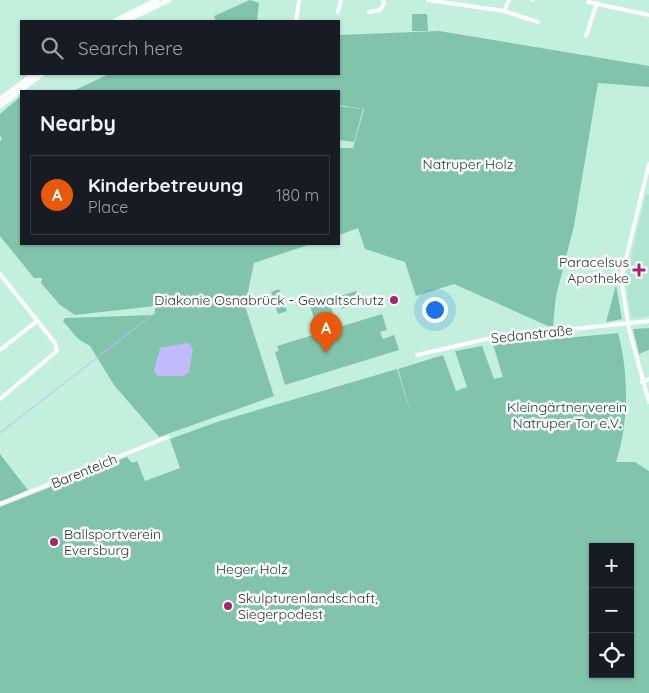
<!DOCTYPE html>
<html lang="en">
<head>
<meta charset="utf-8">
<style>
	:root { --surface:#171b24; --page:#242831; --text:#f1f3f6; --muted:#9ea1a6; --line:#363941; --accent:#ea580c }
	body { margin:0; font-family:Quicksand,sans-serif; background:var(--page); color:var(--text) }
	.controls { position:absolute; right:15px; bottom:15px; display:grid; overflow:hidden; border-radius:0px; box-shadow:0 1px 4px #0004 }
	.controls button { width:45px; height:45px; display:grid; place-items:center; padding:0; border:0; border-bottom:1px solid var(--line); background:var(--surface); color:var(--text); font:25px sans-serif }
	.you { position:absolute; left:434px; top:309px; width:18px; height:18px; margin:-12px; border:4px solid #fff; border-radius:50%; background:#1a73e8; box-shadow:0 0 0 8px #1a73e833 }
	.badge { display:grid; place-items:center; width:32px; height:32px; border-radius:50%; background:var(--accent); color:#fff; font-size:16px; font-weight:700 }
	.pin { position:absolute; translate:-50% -41px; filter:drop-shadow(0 1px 2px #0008) }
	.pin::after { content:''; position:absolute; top:26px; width:18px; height:15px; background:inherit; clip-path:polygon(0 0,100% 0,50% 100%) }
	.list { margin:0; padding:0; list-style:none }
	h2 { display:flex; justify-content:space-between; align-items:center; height:65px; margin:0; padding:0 20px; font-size:21px }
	h2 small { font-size:16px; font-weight:400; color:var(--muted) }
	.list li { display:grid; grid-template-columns:32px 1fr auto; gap:15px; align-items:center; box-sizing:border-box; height:80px; margin:0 10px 10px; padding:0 10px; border:1px solid var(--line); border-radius:0px }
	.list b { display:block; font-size:19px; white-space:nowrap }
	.list p { margin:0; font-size:16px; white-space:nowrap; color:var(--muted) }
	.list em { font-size:16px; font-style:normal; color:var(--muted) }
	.icon { flex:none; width:28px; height:28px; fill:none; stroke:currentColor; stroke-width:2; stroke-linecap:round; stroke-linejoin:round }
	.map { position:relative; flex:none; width:649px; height:693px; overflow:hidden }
	.search { position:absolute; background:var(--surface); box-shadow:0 1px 4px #0004; left:20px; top:20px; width:320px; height:55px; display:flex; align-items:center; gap:12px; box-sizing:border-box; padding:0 18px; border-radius:0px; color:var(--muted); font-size:19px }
	.panel { position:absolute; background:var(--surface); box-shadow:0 1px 4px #0004; left:20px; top:90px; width:320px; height:155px; border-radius:0px }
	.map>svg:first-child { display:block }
	.built { fill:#b0e5d1 }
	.green { fill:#82c4ab; fill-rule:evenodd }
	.water { fill:#c1bbfd }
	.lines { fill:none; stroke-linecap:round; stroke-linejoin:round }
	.stream { stroke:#c1bbfd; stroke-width:1 }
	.street { stroke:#fff; stroke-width:4 }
	.secondary { stroke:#fff; stroke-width:5 }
	.poi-dot { fill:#a52473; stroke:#fff; stroke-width:2 }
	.labels { text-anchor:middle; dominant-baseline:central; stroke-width:5; stroke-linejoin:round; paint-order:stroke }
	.park-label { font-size:14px; fill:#093b2c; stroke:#fff }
	.poi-label { font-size:14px; fill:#273932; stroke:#fff; text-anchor:end }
	.street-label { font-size:14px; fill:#273932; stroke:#fff }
</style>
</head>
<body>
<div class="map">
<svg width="649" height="693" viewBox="0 0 649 693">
	<rect width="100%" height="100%" fill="#c3f0dd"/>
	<!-- built -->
	<path class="built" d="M646,194l3,1v121l-17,2 -4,-17 -2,-23z"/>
	<!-- green -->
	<path class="green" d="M250,0l9,3 -2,18h-41l-2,-5z
		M412,14h15l1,17h-16z
		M439,31l210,35v21l-51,-4 -24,143 -18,70 -3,30h-5l-94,-42 -38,12 -11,-34 -40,-13 -7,-21 -19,7v-87h14l11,-39 -25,-4v-14h-266l36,-17h230v-39z
		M20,97l1,147h290l-57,19 -9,43 29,90 -115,41 -45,-52 -24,-39 -12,-7 -15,-18 2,-3 89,-3 5,-27 -4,18 -80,9 -15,-10 -19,-22 1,-5h-8l-34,-42v-94l2,-4 -2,-2v-22z
		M339,106l24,3 -9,33 -15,-2z
		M616,285l6,34 -16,3z
		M279,289l8,22 -9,3 -7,-22z
		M356,291l4,12 -19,6 -4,-12z
		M329,300l4,13 -19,5 -4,-12z
		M382,314l5,16 -7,2 3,7 11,-4 5,15 -114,35 -10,-33 4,-1 -2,-5z
		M649,328v22l-10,4 -6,-25z
		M618,333c11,40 11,90 -2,129h19l14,9v222h-649v-186l127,-50 5,6 5,-2 8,20 35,-13 -10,-29 47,-17 180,-53 16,51 -15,-51 45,-14 13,36 11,-4 -12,-36 27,-5 12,33 9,-2 -10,-32zM593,547h37v127h-37z
		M0,454l28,36 -28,12z"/>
	<!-- water -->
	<path class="water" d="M187,343l3,1 3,5 -4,23 -6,4h-26l-3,-5 6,-23z"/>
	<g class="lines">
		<!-- stream -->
		<path class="stream" d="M0,433l156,-121"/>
		<!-- street -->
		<path class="street" d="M428,0l76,11 34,11
			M532,0h1
			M588,2l61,13
			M504,11l5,-11
			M338,12l3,-12
			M369,12l11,-2 4,-6 -1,-4
			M296,21l3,-21
			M586,36l11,-33
			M649,164l-28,115 8,50 20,73
			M0,274l55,69 2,8 -57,48
			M0,350l37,-29
			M417,355l78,-18 154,-16
			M642,382l7,-3
			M0,504l168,-67"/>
		<!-- secondary -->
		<path class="secondary" d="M115,21l42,-21
			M125,21l44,-21
			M0,99l34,-25
			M0,106l42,-32"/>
	</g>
	<!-- markers -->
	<g class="poi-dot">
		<path d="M636.5 262.5h5v5h5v5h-5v5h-5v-5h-5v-5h5z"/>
		<circle cx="394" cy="300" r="5"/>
		<circle cx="54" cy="542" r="5"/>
		<circle cx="228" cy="606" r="5"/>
	</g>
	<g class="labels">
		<!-- park labels -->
		<g class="park-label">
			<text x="468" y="164">Natruper Holz</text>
			<text x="567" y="407">Kleingärtnerverein<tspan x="567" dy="16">Natruper Tor e.V.</tspan></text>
			<text x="252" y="569">Heger Holz</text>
		</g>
		<!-- poi labels -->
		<g class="poi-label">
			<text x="629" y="262">Paracelsus<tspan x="629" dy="16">Apotheke</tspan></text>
			<text x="384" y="300">Diakonie Osnabrück - Gewaltschutz</text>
			<text x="64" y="534" text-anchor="start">Ballsportverein<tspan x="64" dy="16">Eversburg</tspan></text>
			<text x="238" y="598" text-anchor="start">Skulpturenlandschaft,<tspan x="238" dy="16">Siegerpodest</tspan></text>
		</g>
		<!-- street labels -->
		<g class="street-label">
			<text transform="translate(532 334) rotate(-6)">Sedanstraße</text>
			<text transform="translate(84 471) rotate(-22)">Barenteich</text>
		</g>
	</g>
</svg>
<div class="controls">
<button>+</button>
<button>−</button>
<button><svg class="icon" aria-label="locate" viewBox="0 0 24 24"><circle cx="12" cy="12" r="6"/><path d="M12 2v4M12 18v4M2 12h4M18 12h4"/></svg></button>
</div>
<div class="you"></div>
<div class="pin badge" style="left:326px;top:353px">A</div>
<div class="search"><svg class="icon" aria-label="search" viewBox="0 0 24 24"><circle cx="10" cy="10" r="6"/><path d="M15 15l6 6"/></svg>Search here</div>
<section class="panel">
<h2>Nearby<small></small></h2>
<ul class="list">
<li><span class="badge">A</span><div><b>Kinderbetreuung</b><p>Place</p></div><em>180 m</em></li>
</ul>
</section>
</div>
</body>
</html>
